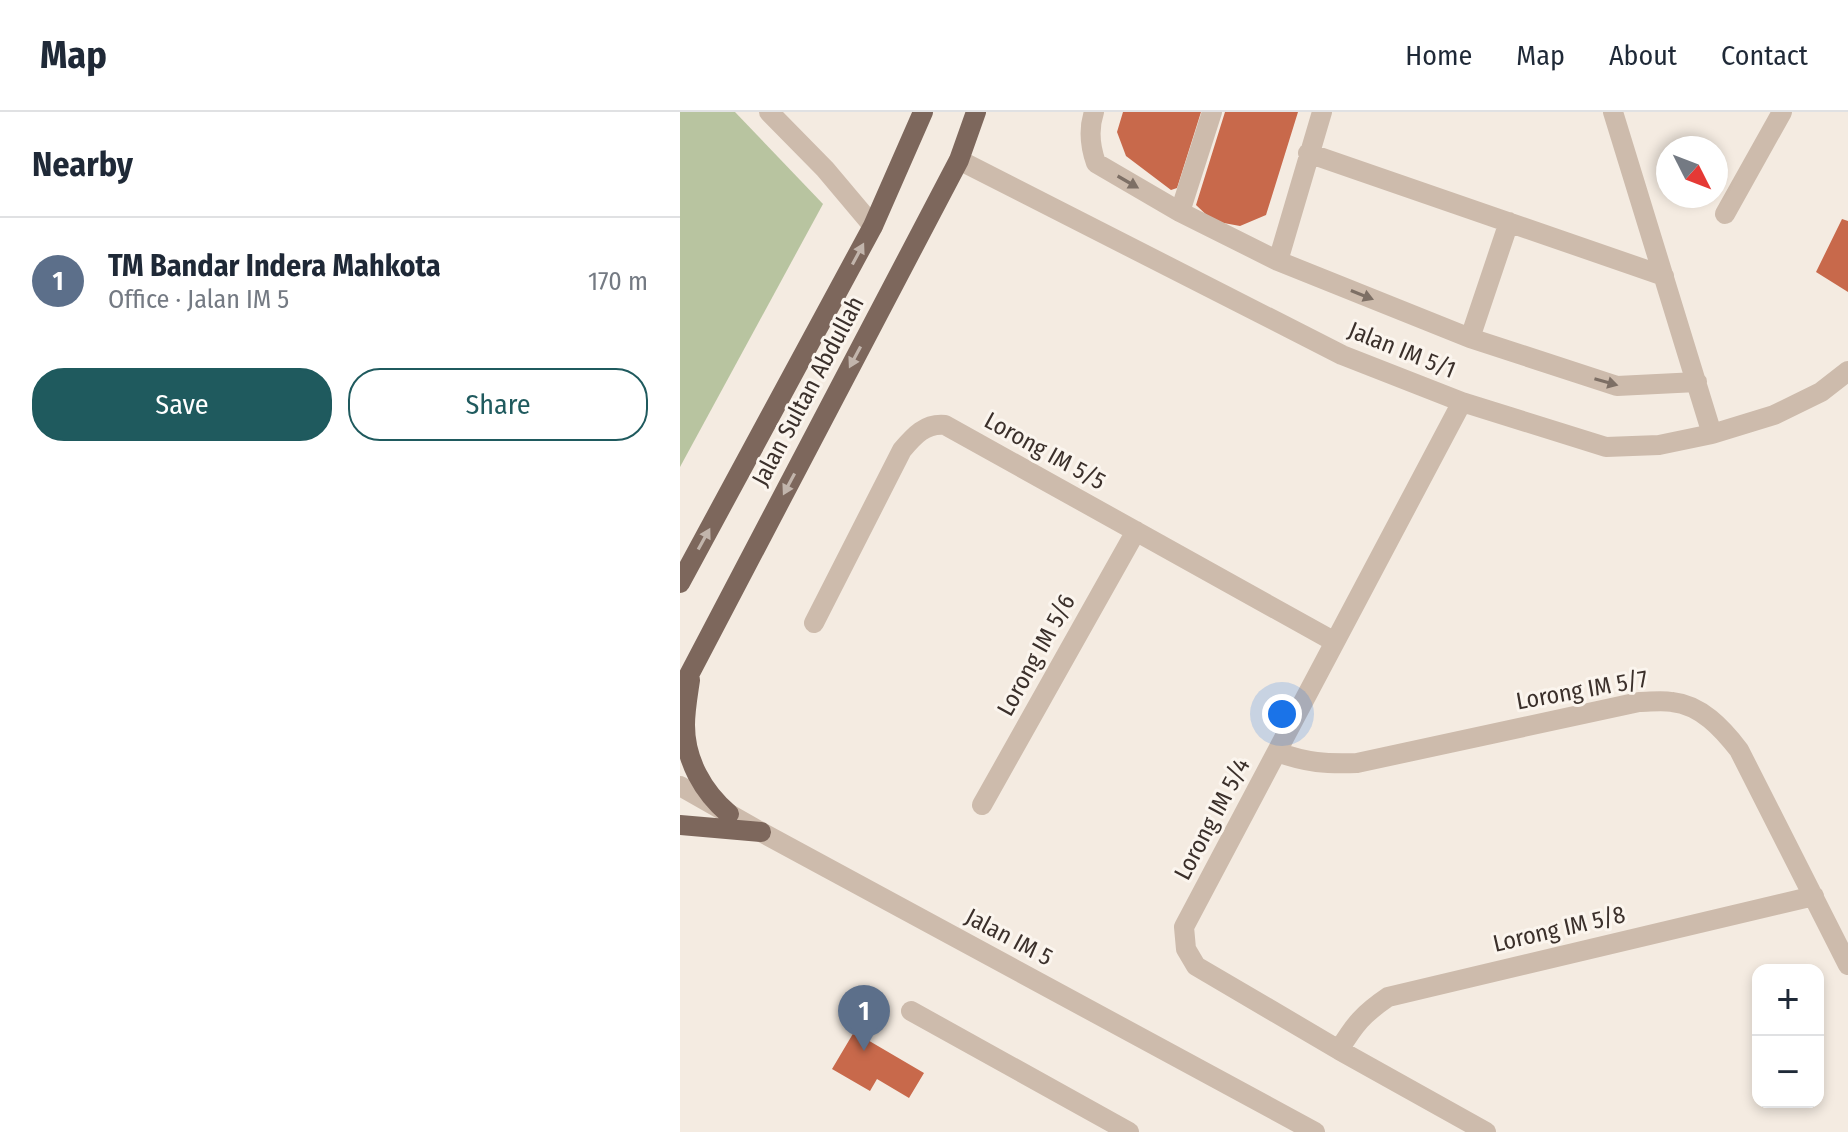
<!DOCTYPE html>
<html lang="en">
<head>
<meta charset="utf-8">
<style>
	:root { --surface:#fff; --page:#f6f6f7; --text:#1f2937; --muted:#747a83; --line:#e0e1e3; --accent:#1f5a5e }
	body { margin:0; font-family:"Fira Sans Condensed",sans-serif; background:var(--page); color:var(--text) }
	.controls { position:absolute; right:24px; bottom:24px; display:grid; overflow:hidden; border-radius:16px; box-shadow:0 4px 12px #0003 }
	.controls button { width:72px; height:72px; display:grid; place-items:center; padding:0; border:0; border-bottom:2px solid var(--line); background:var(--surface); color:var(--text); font:40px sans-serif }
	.compass { position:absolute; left:976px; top:24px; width:72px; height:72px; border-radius:50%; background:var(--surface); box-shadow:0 4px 12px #0003; rotate:132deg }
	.you { position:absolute; left:602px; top:602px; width:28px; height:28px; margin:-20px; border:6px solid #fff; border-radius:50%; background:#1a73e8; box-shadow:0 0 0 12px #1a73e833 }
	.badge { display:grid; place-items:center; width:52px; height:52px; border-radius:50%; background:var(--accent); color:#fff; font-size:26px; font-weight:700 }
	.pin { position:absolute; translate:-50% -66px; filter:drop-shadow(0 2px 4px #0008) }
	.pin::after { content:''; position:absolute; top:42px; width:28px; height:24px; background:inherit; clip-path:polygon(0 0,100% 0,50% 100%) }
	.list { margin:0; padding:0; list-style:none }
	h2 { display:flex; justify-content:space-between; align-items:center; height:104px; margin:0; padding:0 32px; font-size:34px }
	h2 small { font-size:26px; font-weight:400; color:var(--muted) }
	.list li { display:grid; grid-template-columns:52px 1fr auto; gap:24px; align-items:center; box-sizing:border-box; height:128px; padding:0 32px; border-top:2px solid var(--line) }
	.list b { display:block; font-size:30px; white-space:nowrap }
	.list p { margin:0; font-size:26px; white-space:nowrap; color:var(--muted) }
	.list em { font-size:26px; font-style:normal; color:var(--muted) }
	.actions { display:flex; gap:16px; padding:24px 32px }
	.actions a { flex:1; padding:18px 0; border:2px solid var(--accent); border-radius:32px; text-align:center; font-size:28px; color:var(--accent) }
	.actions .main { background:var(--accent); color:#fff }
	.map { position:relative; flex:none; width:1168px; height:1020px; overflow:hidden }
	header { display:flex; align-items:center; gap:48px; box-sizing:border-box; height:112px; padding:0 40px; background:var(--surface); border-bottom:2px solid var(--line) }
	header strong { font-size:38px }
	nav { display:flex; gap:44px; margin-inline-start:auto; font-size:28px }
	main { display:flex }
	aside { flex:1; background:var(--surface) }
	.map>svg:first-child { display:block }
	.green { fill:#b8c4a0 }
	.building { fill:#c8694b }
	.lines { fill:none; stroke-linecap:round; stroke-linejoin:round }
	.minor { stroke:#cdbbac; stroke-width:20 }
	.major { stroke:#7d675c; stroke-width:20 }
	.oneway { fill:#7d6f65 }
	.oneway2 { fill:#c2b5ac }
	.labels { text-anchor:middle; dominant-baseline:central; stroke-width:6; stroke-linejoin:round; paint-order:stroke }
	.street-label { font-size:24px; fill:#3b302b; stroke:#fbf5ee }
</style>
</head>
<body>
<header>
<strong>Map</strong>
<nav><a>Home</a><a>Map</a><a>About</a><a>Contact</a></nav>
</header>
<main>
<aside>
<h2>Nearby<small></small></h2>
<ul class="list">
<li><span class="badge" style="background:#5c6f8a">1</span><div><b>TM Bandar Indera Mahkota</b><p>Office · Jalan IM 5</p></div><em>170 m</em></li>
</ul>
<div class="actions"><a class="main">Save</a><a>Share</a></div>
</aside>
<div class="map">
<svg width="1168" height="1020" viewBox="0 0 1168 1020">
	<rect width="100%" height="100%" fill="#f4ebe1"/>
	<!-- green -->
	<path class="green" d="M0,0h55l88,92 -143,263z"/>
	<!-- building -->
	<path class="building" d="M443,0h78l-24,76 -6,2 -45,-34 -9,-24z
		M545,0h73l-32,103 -26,11 -27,-5 -17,-16z
		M1162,107l6,2v71l-32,-20z
		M174,920l70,41 -15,25 -32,-19 -7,12 -38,-22z"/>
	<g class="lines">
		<!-- minor -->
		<path class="minor" d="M89,0l56,57 48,57
			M414,0c-6,18 -4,34 2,51l84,49 98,49 192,77 147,48 80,-4
			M933,0l99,322
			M628,41l356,123
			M279,48l383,195 120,47 144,45 53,-2 53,-11 62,-19 47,-23 27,-21
			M500,100l32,-100
			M1045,102l57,-102
			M598,149l44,-149
			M790,226l39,-116
			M782,290l-278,525 2,22 10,17 143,84 147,82
			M134,511l88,-173c12,-14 23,-27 43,-25l390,217
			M597,640c30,11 49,12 80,11l282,-61c11,0 22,-2 33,0 29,3 50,26 67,48l109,215
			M0,674l81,46 554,300
			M302,693l154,-274
			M231,899l218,121
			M659,938c16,-26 24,-36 49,-53l426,-101"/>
		<!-- major -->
		<path class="major" d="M0,471l193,-357 50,-114
			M10,568c-2,14 -5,30 -5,45 0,35 18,67 44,89
			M0,580l279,-532 17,-48
			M0,713l81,7"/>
	</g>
	<!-- one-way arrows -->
	<defs><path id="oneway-solid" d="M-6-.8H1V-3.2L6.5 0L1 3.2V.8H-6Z" transform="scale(2)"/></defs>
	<g class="oneway">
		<use href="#oneway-solid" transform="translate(448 70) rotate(30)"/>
		<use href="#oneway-solid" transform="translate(682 183) rotate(22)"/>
		<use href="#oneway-solid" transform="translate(926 270) rotate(16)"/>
	</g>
	<g class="oneway2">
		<use href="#oneway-solid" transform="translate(178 142) rotate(-62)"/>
		<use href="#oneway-solid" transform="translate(175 245) rotate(118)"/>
		<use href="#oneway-solid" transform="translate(109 372) rotate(118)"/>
		<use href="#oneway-solid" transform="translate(24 427) rotate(-61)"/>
	</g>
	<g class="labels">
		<!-- street labels -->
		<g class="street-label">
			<text transform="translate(722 238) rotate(22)">Jalan IM 5/1</text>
			<text transform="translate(128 279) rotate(-62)">Jalan Sultan Abdullah</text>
			<text transform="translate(365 339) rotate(29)">Lorong IM 5/5</text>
			<text transform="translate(356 543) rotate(-61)">Lorong IM 5/6</text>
			<text transform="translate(902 578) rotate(-10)">Lorong IM 5/7</text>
			<text transform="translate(532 707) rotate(-62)">Lorong IM 5/4</text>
			<text transform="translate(879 817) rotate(-13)">Lorong IM 5/8</text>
			<text transform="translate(329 825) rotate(28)">Jalan IM 5</text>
		</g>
	</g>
</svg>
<div class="controls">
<button>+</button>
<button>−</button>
</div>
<svg class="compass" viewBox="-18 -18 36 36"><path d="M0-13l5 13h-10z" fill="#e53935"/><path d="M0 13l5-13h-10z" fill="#747a83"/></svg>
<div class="you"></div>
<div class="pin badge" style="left:184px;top:939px;background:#5c6f8a">1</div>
</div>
</main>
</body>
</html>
